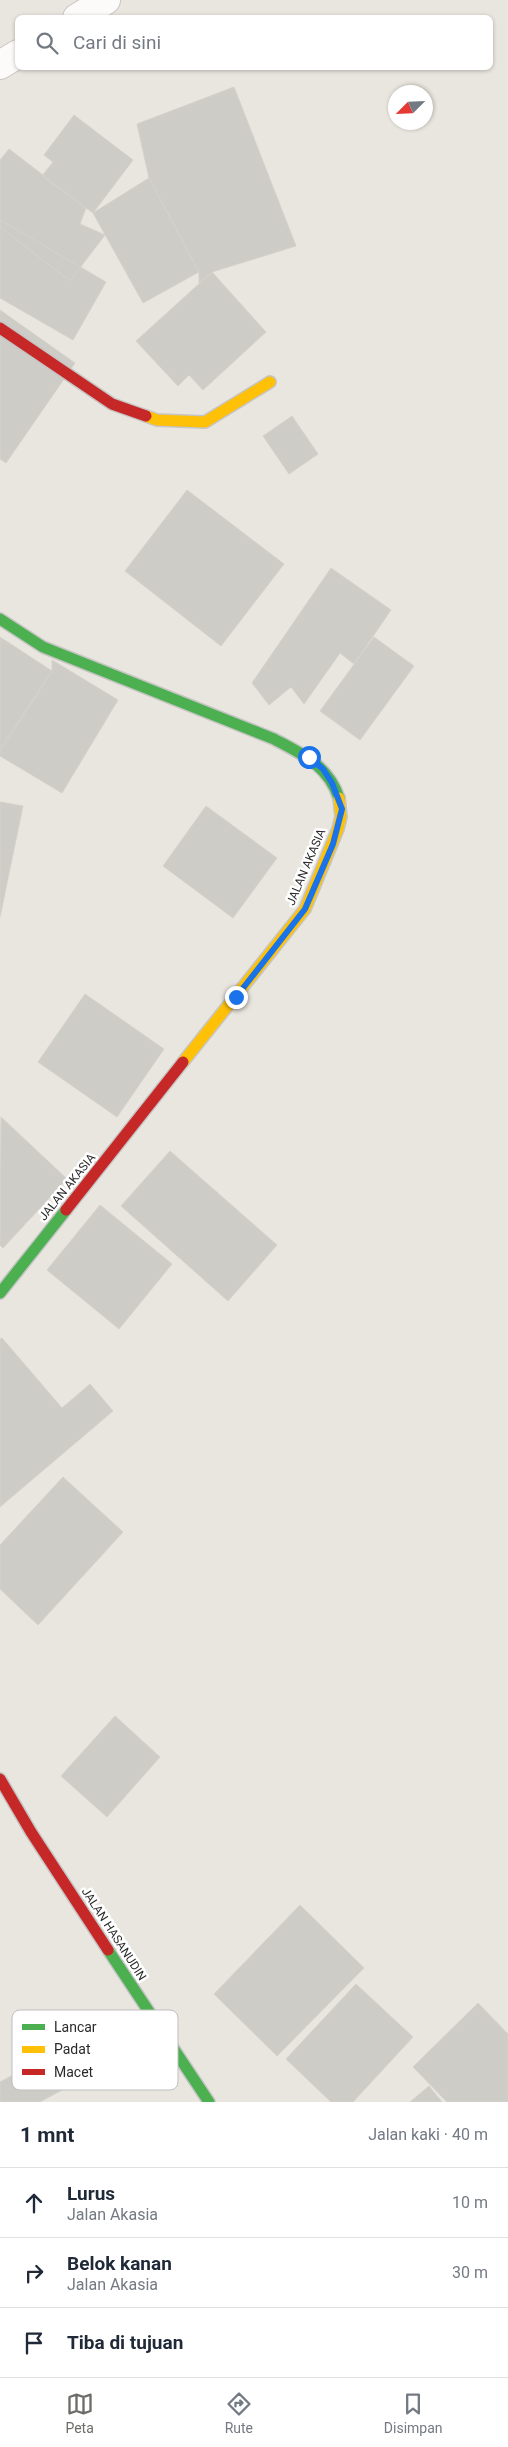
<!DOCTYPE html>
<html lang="id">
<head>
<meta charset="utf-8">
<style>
	:root { --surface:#fff; --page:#f6f6f7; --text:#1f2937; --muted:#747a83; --line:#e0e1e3; --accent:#6d6c69 }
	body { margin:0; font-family:Roboto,sans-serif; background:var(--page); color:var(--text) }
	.compass { position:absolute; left:388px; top:85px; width:45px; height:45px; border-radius:50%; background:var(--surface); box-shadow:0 1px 4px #0004; rotate:246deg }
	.stop { position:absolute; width:15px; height:15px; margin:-11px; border:4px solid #1a73e8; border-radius:50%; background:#fff }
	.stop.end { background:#1a73e8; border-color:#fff; box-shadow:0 1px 5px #0008 }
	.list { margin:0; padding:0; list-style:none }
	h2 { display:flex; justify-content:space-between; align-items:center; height:65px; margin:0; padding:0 20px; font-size:21px }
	h2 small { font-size:16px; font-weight:400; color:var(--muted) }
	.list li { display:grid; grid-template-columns:32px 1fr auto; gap:15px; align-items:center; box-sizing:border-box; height:70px; padding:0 20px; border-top:1px solid var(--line) }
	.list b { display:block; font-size:19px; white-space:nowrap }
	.list p { margin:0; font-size:16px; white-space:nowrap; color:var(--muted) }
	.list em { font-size:16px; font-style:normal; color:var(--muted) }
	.icon { flex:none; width:28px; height:28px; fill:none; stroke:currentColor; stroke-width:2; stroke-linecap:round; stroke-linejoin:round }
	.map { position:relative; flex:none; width:508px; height:2102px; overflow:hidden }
	.search { position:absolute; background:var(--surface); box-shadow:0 1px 4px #0004; left:15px; right:15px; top:15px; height:55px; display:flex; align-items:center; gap:12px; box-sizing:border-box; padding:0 18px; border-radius:8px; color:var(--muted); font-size:19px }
	.sheet { height:275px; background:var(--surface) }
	nav { display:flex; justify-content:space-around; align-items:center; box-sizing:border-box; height:70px; border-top:1px solid var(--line); background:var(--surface); font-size:14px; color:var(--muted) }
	nav a { display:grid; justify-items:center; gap:2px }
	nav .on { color:var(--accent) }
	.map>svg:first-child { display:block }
	.building { fill:#cdccc6; stroke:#d4d2cb }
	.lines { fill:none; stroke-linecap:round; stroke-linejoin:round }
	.street-casing { stroke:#c6c5c5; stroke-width:30 }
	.fast-casing { stroke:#c6c5c5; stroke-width:14 }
	.slow-casing { stroke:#c6c5c5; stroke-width:14 }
	.jam-casing { stroke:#c6c5c5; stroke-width:14 }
	.street { stroke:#fcfbfa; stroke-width:28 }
	.fast { stroke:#4caf50; stroke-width:11 }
	.slow { stroke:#ffc107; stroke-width:11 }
	.jam { stroke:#c62828; stroke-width:11 }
	.route { stroke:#1a73e8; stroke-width:6 }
	.labels { text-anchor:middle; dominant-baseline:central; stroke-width:5; stroke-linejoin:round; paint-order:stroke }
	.street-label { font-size:12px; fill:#2a2a2a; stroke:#fff }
	.key { fill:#fff; stroke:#bfbfbf; stroke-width:1 }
	.key-label { font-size:14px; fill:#2a2a2a }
</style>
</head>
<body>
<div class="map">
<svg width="508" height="2102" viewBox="0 0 508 2102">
	<rect width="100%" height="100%" fill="#e9e6df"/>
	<!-- building -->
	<path class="building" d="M234,87l62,159 -84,26 -13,11v-11l-50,-94 -12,-54z
		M74,115l59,45 -40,53 -51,-37 11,-14 -9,-7z
		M9,149l77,59 -6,16 25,11 -35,46 -70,-54v-67z
		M149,178l50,94 -56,31 -50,-90z
		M0,220l106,62 -33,58 -73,-42z
		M212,272l54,60 -63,58 -14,-15 -11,11 -42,-45z
		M0,310l75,53 -69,100 -6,-4z
		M292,416l26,38 -29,20 -26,-38z
		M187,490l97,74 -63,82 -96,-75z
		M331,568l60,42 -37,54 -14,-11 -36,51 -13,-17 -22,18 -17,-22z
		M0,637l52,34 -52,81z
		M374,637l40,29 -54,74 -40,-29z
		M52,660l66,40 -56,93 -62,-37v-8l52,-77z
		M0,802l23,4 -23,111z
		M206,806l71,52 -44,60 -70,-52z
		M85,994l79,55 -47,68 -79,-55z
		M1,1117l66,62 -64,69 -3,-3z
		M170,1151l107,94 -49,56 -107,-95z
		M100,1205l72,59 -53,65 -72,-59z
		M2,1338l60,70 28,-24 23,27 -113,96v-168z
		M63,1477l60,55 -85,93 -38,-36v-44z
		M115,1716l45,41 -53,60 -46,-41z
		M300,1905l64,63 -87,88 -63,-62z
		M356,1984l57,53 -60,65h-22l-45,-43z
		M478,2003l30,31v68h-61l-34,-35z
		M98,2029l17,32 -75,41h-40v-20z
		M429,2086l13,16h-32z"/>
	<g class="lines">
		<!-- street casing -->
		<g class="street-casing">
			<path id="street" d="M77,18l29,-18
				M0,65l18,-11"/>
		</g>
		<!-- fast casing -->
		<g class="fast-casing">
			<path id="fast" d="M0,619l43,28 231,92c28,15 54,26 65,59
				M0,1293l66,-83
				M108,1950l101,152"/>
		</g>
		<!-- slow casing -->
		<g class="slow-casing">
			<path id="slow" d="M146,416l11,4 48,2 65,-40
				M183,1062l122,-153 33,-80 3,-12 -2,-19"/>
		</g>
		<!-- jam casing -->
		<g class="jam-casing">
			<path id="jam" d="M0,328l112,76 34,12
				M66,1210l117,-148
				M0,1779l31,53 77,118"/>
		</g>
		<!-- street -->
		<use href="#street" class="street"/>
		<!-- fast -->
		<use href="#fast" class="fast"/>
		<!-- slow -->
		<use href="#slow" class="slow"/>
		<!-- jam -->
		<use href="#jam" class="jam"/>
	</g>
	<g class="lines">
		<!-- route -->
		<path class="route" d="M236,997l69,-88 28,-65 9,-35 -10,-26 -9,-14 -14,-12"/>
	</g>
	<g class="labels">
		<!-- street labels -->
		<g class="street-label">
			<text transform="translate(306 867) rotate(-67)">JALAN AKASIA</text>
			<text transform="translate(67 1187) rotate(-51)">JALAN AKASIA</text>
			<text transform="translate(114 1934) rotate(57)">JALAN HASANUDIN</text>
		</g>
	</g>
	<!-- legend -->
	<rect x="12" y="2010" width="166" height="80" rx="8" class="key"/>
	<rect x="22" y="2024" width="23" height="6" fill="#4caf50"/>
	<rect x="22" y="2046" width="23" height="7" fill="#ffc107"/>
	<rect x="22" y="2069" width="23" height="6" fill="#c62828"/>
	<g class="key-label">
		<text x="54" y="2032">Lancar</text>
		<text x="54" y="2054">Padat</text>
		<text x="54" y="2077">Macet</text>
	</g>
</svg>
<svg class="compass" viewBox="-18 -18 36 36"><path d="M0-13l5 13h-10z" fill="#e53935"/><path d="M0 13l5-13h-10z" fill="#747a83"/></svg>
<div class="stop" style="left:309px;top:757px"></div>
<div class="stop end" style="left:236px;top:997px"></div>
<div class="search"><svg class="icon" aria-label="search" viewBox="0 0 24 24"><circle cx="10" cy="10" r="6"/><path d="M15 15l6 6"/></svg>Cari di sini</div>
</div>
<section class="sheet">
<h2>1 mnt<small>Jalan kaki · 40 m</small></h2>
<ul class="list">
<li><svg class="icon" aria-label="ahead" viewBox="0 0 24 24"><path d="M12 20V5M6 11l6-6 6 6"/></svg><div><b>Lurus</b><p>Jalan Akasia</p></div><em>10 m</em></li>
<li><svg class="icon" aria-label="right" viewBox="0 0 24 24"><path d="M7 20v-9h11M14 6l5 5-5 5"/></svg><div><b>Belok kanan</b><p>Jalan Akasia</p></div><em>30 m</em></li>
<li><svg class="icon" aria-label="arrive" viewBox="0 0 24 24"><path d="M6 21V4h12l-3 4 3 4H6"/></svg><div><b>Tiba di tujuan</b></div></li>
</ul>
</section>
<nav>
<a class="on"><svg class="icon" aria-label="map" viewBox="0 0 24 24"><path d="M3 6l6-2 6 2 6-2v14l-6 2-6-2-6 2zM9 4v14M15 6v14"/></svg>Peta</a>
<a><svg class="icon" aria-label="directions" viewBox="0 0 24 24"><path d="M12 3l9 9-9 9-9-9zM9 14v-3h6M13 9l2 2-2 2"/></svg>Rute</a>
<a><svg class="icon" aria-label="saved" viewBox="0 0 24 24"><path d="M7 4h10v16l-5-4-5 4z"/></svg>Disimpan</a>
</nav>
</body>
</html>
